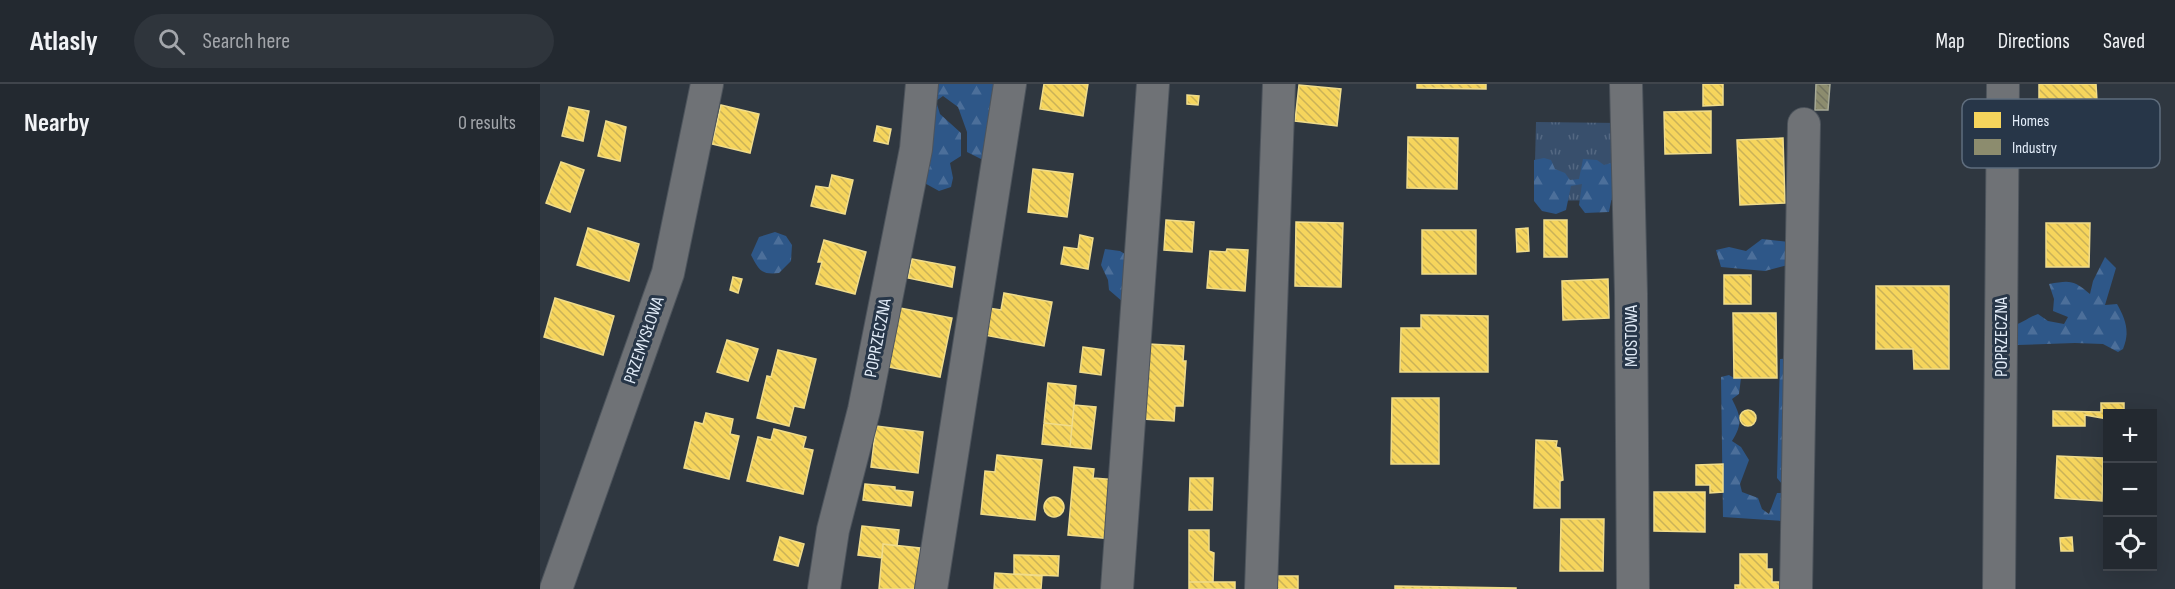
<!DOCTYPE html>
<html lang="en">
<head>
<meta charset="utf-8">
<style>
	:root { --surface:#232930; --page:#2f353c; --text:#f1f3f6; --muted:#a3a6ab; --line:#40454c }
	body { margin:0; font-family:"Sofia Sans Condensed",sans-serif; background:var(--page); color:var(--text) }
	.controls { position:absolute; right:18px; bottom:18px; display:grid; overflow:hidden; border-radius:0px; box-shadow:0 6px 24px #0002 }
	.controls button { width:54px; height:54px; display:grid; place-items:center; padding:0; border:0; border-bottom:2px solid var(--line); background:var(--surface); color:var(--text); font:30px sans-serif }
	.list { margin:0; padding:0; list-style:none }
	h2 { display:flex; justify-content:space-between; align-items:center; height:78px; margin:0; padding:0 24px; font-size:26px }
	h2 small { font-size:20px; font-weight:400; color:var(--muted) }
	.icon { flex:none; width:33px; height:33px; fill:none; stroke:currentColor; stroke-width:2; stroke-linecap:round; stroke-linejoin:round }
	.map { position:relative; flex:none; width:1635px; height:505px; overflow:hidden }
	header { display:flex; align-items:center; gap:36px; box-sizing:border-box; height:84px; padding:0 30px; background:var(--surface); border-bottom:2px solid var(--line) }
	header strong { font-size:28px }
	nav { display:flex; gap:33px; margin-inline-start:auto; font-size:21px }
	.search { width:420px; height:54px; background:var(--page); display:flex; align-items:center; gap:15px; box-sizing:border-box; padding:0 21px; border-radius:33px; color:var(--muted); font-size:22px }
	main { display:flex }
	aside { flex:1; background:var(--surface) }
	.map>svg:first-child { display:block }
	.grass { fill:url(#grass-tufts) }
	.forest { fill:url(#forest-firs) }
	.homes { fill:url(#homes-back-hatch); stroke:#f0dc8b; stroke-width:1.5 }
	.industry { fill:url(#industry-back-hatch); stroke:#a6a997; stroke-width:1.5 }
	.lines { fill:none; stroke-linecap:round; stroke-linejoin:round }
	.minor-casing { stroke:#4d545c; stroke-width:34 }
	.minor { stroke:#6f7276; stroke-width:32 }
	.labels { text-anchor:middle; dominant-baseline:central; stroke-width:6; stroke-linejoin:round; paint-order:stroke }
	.street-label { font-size:18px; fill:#e2ecf8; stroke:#273648 }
	.key { fill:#273648; stroke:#5f6d7d; stroke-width:1.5 }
	.key-label { font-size:16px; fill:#e2ecf8 }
</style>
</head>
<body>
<header>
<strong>Atlasly</strong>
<div class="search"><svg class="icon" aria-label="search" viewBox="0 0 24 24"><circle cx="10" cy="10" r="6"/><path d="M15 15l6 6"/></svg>Search here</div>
<nav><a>Map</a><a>Directions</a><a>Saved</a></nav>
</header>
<main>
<aside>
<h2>Nearby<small>0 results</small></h2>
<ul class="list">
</ul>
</aside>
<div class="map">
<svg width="1635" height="505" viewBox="0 0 1635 505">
	<defs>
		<pattern id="grass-tufts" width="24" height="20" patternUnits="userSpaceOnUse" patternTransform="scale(1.5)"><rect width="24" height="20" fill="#384f6c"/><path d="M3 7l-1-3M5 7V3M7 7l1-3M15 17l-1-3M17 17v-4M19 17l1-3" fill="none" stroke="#546882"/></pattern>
		<pattern id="forest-firs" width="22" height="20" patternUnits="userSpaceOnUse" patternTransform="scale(1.5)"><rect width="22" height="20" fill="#2e5788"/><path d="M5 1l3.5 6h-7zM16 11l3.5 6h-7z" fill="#4c6f9a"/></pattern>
		<pattern id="homes-back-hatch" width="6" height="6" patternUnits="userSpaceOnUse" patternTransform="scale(1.5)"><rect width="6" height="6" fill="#f6d55c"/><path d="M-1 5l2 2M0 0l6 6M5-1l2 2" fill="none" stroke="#cab258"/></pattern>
		<pattern id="industry-back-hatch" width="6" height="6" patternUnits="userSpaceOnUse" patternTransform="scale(1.5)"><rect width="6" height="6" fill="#8c8c6e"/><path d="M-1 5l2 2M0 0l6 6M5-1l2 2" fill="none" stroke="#737461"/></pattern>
	</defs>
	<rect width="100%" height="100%" fill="#2f3740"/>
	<!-- grass -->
	<path class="grass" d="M996,38l84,1v77l-86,1z"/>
	<!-- forest -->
	<path class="forest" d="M394,0h70l-15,79 -22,-11v-20l-9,-25 -15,-11 -7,5 4,13 21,19v23l-11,7 3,15 -2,9 -12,4 -20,-11z
		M1004,74l7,2 4,9 10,4 5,7 9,-1 4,-20 14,1 7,5 15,-4 -10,51 -24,1 -6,-8 3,-21 -11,2 -5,24 -10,4 -14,-3 -8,-10v-41z
		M235,148l11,4 6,9 -1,16 -12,12c-18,2 -20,-3 -28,-18l8,-18z
		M1222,155l27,3 -1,23 -23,6 -44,-4 -5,-17 13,-3 17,4z
		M565,165l15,2 13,8 -10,43 -14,-12 -1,-10 -7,-15z
		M1565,173l11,11 -11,37 12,-1c9,16 13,28 6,45l-5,3 -15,-8 -28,-1 -58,2 -4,-6 1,-14c9,-2 15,-8 24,-11l10,7 16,3 4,-7 -15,-6 1,-12 -5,-15c21,-4 25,-4 41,10l3,-13z
		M1257,274v164l-74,-5 -2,-140 8,-2 5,3h7l-2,16 -7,5c9,18 11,24 0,42l9,6 8,13 -9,24 2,8 16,6 4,11 7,5 8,-21h5v-9l-5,-6 3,-119z"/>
	<!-- homes -->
	<path class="homes" d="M504,0h44l-5,32 -43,-7z
		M877,0h69v5l-69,-1z
		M1163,0h20v21l-20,1z
		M1499,0h57l1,17h-58z
		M759,1l42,4 -4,37 -42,-5z
		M647,11l12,1 -1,9 -11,-1z
		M181,21l38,9 -9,39 -38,-9z
		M29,23l20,4 -6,30 -21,-5z
		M1171,27v42l-46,1 -1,-42z
		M66,37l20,6 -6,34 -22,-5z
		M337,42l14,3 -3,15 -14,-3z
		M868,53l50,1 -1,51 -50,-1z
		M1243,54l2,65 -45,2 -3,-65z
		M21,78l23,8 -14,42 -24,-9z
		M493,85l40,5 -6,43 -39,-5z
		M292,91l21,5 -8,34 -34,-8 5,-20 13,2z
		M626,136l28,2 -2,30 -28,-2z
		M1004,136h23v37h-23z
		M756,138l47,1 -2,64 -46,-1z
		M1506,139h44l-1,44h-43z
		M48,144l51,16 -10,37 -52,-16z
		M988,144l1,23 -12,1 -1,-23z
		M882,146h54v44h-54z
		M540,151l13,3 -5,31 -27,-5 3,-17 14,2z
		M284,156l42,12 -11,42 -39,-10 6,-22h-4z
		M687,165l21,1 -3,41 -38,-3 3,-37 16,1z
		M372,175l43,8 -3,20 -44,-9z
		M1184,191h27v29h-27z
		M193,193l9,2 -4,14 -8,-3z
		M1068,195l1,39 -46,2 -1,-39z
		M1336,202h73v83h-35l-1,-20h-37z
		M464,209l48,9 -8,44 -60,-11 5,-27 12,2z
		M15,214l59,18 -11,39 -59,-18z
		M360,224l52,10 -12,59 -52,-10z
		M1193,229h43l1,65h-43z
		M881,231l67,1v56h-88l1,-44h20z
		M187,256l31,9 -10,32 -31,-9z
		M609,260l35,2 -1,15h3l-3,45h-8l-1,15 -31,-2z
		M543,263l21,3 -3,25 -21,-3z
		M238,266l38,9 -12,49 -10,-2 -5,20 -32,-8 10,-42 4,1z
		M508,299l28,3 -4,40 -28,-3z
		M852,314h47v66h-48z
		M1561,319h23v11h-16v5l-23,-4v11h-32v-15l48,1z
		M534,321l22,2 -5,42 -21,-2z
		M1200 334a8 8 0 1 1 16 0a8 8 0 1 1-16 0Z
		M166,329l27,6 -3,15 9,2 -10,43 -45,-11 11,-46 8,2z
		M504,339l28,3 -2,21 -28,-3z
		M336,342l47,6 -5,41 -47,-6z
		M234,345l32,8 -3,11 10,2 -10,44 -56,-13 11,-44 13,3z
		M996,356l21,1 -1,6 4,1 3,32 -3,1v27h-26z
		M457,371l45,5 -7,60 -54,-6 4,-43 10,1z
		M1517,372l46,2 -1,43 -47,-3z
		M1183,380v28l-13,1v-8h-14v-20z
		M534,383l20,2 -1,9 25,2 -5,59 -45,-4z
		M650,394h23l-1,32h-23z
		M325,400l30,3v3l18,2 -2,14 -48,-6z
		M1114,408h51v40l-51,-1z
		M504 423a10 10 0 1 1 20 0a10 10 0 1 1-20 0Z
		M1021,435h43l-1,52h-43z
		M322,442l37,4 -2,16 -14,-2 -1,14 -24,-3z
		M649,446h20v21l5,2 -1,29h-24z
		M240,453l24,7 -6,22 -24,-6z
		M1532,453l1,14h-12l-1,-13z
		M343,460l37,4 -4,41h-37z
		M1200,470h27v15h5v13h9v7h-46v-4h5z
		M474,471l45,1 -1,20 -44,-2z
		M455,489l47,3 -1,13h-47z
		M736,492h22v13h-22z
		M649,498h46v7h-46z
		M855,502l121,2v1h-121z"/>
	<!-- industry -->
	<path class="industry" d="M1276,0h14l-2,26h-13z"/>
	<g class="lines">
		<!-- minor casing -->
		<g class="minor-casing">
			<path id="minor" d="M1086,0l5,210 2,295
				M16,505l112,-316 39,-189
				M284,505l9,-59 31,-120 52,-261 6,-65
				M391,505l79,-505
				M577,505l36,-505
				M721,505l18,-505
				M1256,505l8,-465
				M1459,505l4,-505"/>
		</g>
		<!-- minor -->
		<use href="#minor" class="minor"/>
	</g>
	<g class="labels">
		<!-- street labels -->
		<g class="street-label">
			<text transform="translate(1091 252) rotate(-90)">MOSTOWA</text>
			<text transform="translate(1461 253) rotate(-90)">POPRZECZNA</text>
			<text transform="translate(338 254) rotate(-79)">POPRZECZNA</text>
			<text transform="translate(104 256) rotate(-71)">PRZEMYSŁOWA</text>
		</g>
	</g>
	<!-- legend -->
	<rect x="1422" y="15" width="198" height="69" rx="9" class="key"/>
	<rect x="1434" y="28" width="27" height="16" fill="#f6d55c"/>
	<rect x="1434" y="55" width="27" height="16" fill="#8c8c6e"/>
	<g class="key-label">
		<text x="1472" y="42">Homes</text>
		<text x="1472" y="69">Industry</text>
	</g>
</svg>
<div class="controls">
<button>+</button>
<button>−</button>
<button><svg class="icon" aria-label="locate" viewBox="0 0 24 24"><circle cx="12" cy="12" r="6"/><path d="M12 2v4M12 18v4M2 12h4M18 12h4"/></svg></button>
</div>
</div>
</main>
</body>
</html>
